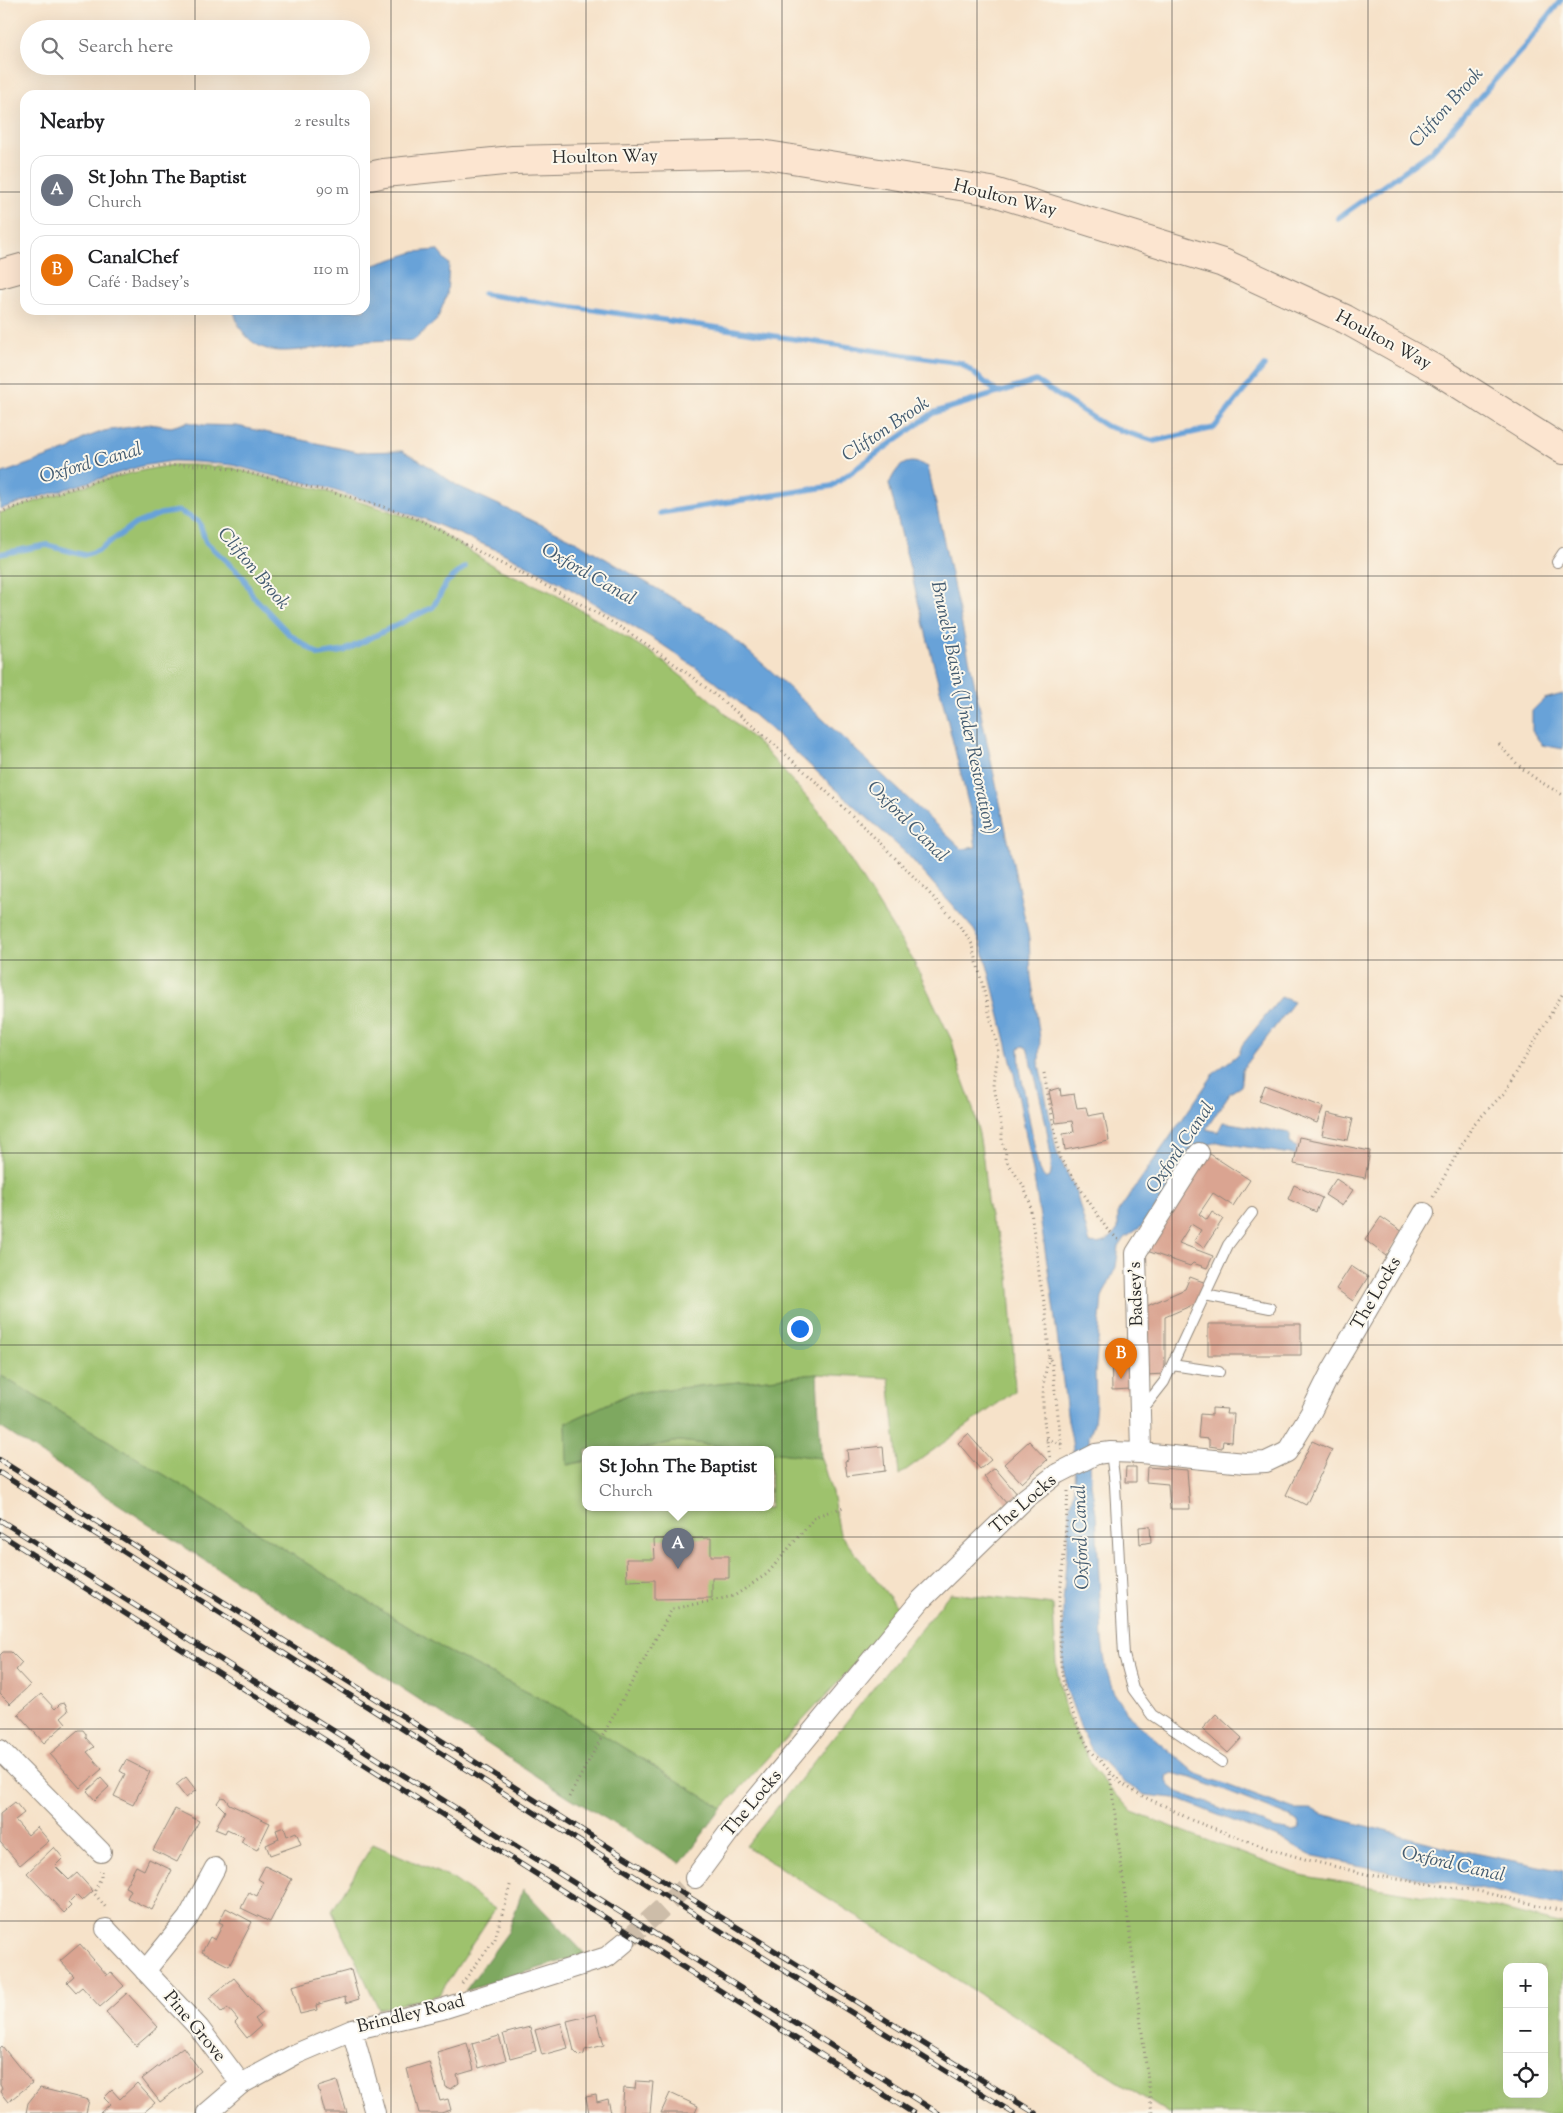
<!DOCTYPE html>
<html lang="en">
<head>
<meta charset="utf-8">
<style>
	:root { --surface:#fff; --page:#f2f2f2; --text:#202124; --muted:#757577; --line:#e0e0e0; --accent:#b45309 }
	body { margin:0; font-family:"Sorts Mill Goudy",serif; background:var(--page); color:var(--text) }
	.controls { position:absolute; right:15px; bottom:15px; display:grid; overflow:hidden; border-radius:10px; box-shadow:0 5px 20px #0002 }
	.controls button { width:45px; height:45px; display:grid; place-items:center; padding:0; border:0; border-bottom:1px solid var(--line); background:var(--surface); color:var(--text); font:25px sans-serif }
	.you { position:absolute; left:799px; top:1328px; width:18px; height:18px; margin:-12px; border:4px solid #fff; border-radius:50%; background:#1a73e8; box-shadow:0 0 0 8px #1a73e833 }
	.badge { display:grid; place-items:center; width:32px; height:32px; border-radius:50%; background:var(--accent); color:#fff; font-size:16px; font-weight:700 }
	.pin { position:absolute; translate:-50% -41px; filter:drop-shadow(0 1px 2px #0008) }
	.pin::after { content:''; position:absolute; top:26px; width:18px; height:15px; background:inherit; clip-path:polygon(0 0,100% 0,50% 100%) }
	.popup { position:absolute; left:582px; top:1446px; width:192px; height:65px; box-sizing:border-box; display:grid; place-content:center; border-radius:10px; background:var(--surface); filter:drop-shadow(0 1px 4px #0005); font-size:16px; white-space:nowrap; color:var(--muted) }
	.popup b { font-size:19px; color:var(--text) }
	.popup::after { content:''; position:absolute; left:50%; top:100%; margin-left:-10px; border:10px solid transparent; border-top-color:var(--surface) }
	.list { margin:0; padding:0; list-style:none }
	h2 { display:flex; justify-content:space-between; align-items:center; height:65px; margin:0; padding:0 20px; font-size:21px }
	h2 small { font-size:16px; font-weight:400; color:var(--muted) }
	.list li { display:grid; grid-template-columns:32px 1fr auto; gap:15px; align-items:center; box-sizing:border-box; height:70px; margin:0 10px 10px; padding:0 10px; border:1px solid var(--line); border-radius:15px }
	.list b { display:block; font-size:19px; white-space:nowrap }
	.list p { margin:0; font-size:16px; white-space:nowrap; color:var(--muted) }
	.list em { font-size:16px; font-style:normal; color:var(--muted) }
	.icon { flex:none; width:28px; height:28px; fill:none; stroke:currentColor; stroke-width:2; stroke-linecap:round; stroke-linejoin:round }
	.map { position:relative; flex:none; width:1563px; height:2113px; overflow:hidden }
	.search { position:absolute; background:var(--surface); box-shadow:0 5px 20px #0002; left:20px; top:20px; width:350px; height:55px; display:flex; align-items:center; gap:12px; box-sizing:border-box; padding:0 18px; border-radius:28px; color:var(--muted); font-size:19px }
	.panel { position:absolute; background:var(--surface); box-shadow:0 5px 20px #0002; left:20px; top:90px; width:350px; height:225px; border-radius:15px }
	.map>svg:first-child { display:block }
	.green { fill:#9ec26d; stroke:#64764c; fill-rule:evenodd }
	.forest { fill:#7ea860; stroke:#546a46 }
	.water { fill:#68a2d8; stroke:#4a6682; fill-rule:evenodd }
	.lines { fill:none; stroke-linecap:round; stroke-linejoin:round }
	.stream { stroke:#68a2d8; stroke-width:5.5 }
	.building { fill:#daa491 }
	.street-tunnel { stroke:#cdbda9; stroke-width:20; stroke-dasharray:20 10; stroke-linecap:butt }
	.lane-casing { stroke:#90867a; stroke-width:12 }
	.street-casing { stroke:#90867a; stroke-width:22 }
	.secondary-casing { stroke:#90867a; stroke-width:30 }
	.path { stroke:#90867a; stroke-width:3; stroke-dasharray:1 4; stroke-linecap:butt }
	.lane { stroke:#fff; stroke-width:10 }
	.street { stroke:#fff; stroke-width:20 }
	.secondary { stroke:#fce5d0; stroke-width:28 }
	.rail-casing { stroke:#2b2b2b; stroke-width:5.5 }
	.rail { stroke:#fbf7ec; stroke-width:4; stroke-dasharray:11; stroke-linecap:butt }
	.street-bridge-casing { stroke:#90867a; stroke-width:22; stroke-linecap:butt }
	.street-bridge { stroke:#fff; stroke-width:20 }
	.grid { fill:none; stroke:#2b2b2b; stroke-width:1; stroke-opacity:0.55 }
	.labels { text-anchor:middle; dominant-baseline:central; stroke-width:4; stroke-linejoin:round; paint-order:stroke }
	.street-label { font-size:18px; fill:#2b2b2b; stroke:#fbf7ec }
	.water-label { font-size:19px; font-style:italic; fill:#435b70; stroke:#fbf7ec }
</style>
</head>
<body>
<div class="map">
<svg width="1563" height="2113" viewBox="0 0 1563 2113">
	<rect width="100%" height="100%" fill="#fbf7ec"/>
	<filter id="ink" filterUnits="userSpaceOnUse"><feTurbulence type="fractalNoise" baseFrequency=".02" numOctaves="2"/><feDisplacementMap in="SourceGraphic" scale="10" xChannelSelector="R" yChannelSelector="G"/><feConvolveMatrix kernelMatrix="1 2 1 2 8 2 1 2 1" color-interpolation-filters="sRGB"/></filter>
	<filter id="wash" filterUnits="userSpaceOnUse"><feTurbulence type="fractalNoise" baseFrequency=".0096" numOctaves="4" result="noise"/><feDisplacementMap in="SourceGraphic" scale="20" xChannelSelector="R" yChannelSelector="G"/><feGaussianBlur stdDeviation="1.12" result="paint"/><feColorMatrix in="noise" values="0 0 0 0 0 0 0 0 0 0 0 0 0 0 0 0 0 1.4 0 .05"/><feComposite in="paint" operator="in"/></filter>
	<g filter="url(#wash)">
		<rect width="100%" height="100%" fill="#f6e2c9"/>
		<!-- green -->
		<path class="green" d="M172,465h23l38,3 32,9 54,12 105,33 74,47 53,23 104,63 51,41 56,51 57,64 94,149 39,81 8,31 12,33 7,29 4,25 4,42 4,20 8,13 10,42 3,43 3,72 -116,84 -10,-97 -72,-4 -186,19 -65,30 2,42 17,-4 1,47h184l1,-56 50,6 11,35 8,41 62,79 -180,195 -158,-97 -119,-61 -241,-151 -204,-124v-862c57,-18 113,-39 172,-48z
			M679,1441l80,9h-123z
			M950,1593l103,12 3,60 9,46 29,59 38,42 168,63 195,33 68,17v188h-395l-422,-267zM1507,1967h37v127h-37z
			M373,1844l80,35 42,30 -56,86 -60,14 -47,-98z"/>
		<!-- forest -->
		<path class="forest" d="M817,1374l4,84 -142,-17 -43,9h-50l-1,11 -18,4 -1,-42 65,-30z
			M0,1375l204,124 241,151 119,61 158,97 -41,55 -112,-66 -569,-370z
			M523,1889l62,65 -120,37 43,-59z"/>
		<!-- water -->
		<path class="water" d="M437,250l12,14 -2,31 -10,25 -24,21c-24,-1 -46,-1 -70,3 -18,2 -59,11 -76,5 -18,-5 -30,-21 -33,-39h131v-42l49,-16z
			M188,422l15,3 34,1 121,26 44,-1 17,9 39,26 112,52 144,84 56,48 192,179 14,-2 -4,-28 -83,-335c9,-20 18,-28 39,-17l101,471 2,39 9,61 -1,26 18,89 18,36 15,54c13,3 21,-4 28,-14v-17l97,-140 24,-18 3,-9 39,-48 13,5 -52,68 -1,16 -11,7 -24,36 12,3 5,-10 67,11v10l8,5 -2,7 -80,-13 -15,6 -60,79 -16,11 -6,9 -3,20 -14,30 -7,77 1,29 -2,20 -5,14 2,47 5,29 6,128 4,27 7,23 17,26 65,56 99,37h16l33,10 107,28 113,23v35l-84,-18 -75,-13 -94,-20 -30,-16 -106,-41 -29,-3 -23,-14 -30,-31 -10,-19 -16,-43 -3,-24v-60l7,-99c8,-26 4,-58 -2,-84l-16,-125 -19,-125 -20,-102 -23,-93 -9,-33 -7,-13 -67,-76 -138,-126 -57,-49 -55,-38 -105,-63 -53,-27 -75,-32 -104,-33 -55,-12 -32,-9 -37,-3 -23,-1 -31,5 -142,43v-35l70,-25 15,-11 19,-7 46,-7 21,3zM1023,1046l4,2c7,21 30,111 23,129l-4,2 -7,-8 -2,-10 -17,-92 -1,-21zM1172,1773l20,5 99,39 7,5 2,7 -8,2 -17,-3 -97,-36c-7,-5 -11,-7 -12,-16z
			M1563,694v55l-21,-4 -10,-14v-20l12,-12z"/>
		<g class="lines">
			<!-- stream -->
			<path class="stream" d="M1338,218l93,-66 94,-106 36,-46
				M483,294l478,69 37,30
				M660,513l172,-27 101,-73 103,-32 70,45 48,15 60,-13 50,-62
				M0,554l47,-9 37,10 15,-5 36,-26 25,-10 19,-3 20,11 7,20 37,35 10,19 36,38 30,21 25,-4 89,-44 14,-25 18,-15"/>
		</g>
		<g id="blocks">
			<!-- building -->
			<path class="building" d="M1265,1085l58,22 -6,16 -58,-22z
				M1060,1088l1,8 13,-2 3,14 9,-1 2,9 16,-3 5,28 -44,9 -2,-16 11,-2 -2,-11 -16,2 -7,-32z
				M1327,1113l26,6 -5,21 -26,-5z
				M1299,1137l71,14 -5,27 -71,-14z
				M1210,1154l40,26 -17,26 -20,-13 -14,21 8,6 5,-8 11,7 -19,29 -10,-7 7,-11 -10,-6 -12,19 34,13 -6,12 -14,-5 -3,3 -43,-15z
				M1336,1179l17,11 -11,16 -17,-11z
				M1294,1185l28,13 -6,14 -28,-13z
				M1381,1217l22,15 -17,24 -21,-16z
				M1351,1266l17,11 -15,24 -17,-12z
				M1190,1277l16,6 -9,20 -32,14v57l-19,1 -1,-68 40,-18z
				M1208,1324h93v31h-93z
				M1130,1343l1,46 -19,1 -1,-46z
				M1212,1408l15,1 -1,5h8l-2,28 -9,-1 -1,7 -13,-2v-7l-11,-1 2,-24 12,1z
				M968,1434l23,26 -11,9 -22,-26z
				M1029,1441l18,19 -25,23 -18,-19z
				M1312,1441l20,9 -26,55 -20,-10z
				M883,1446l2,25 -38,5 -2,-15 3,-1 -1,-10z
				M1126,1467h10v15h-11z
				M1147,1467l40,3 3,39h-20l-2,-25 -22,-2z
				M995,1468l23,27 -11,9 -23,-27z
				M1150,1526l1,16 -11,2 -1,-17z
				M711,1538v18h18v22h-17v20l-57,1v-19l-28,1 -1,-22h29l-1,-20z
				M3,1652h8l11,11 -6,7 14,15 -20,19 -10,-10v-39z
				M41,1694l14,15 5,-5 5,-1 3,8 -7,6 5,6 -22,20 -26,-29z
				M1216,1714l26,24 -14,15 -26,-24z
				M78,1730h5l3,4v4l8,9 -7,5 15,17 -22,19 -30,-34z
				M126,1760l24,12 -17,33 -19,-9 11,-22 -5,-3z
				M186,1777l10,13 -10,8 -10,-13z
				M101,1778l8,9 -14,13 -8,-9z
				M221,1797l4,1 4,6 41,19 -13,27 -16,-8 3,-5 -17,-8 -2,4 -10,-4 10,-18 -8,-8z
				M15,1802l9,11 -9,7 13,15 9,-8 12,14 -29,24 -20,-23v-28z
				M175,1809l24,12 -22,41 -24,-12z
				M284,1827l3,9 9,-4 5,12 -31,11 -4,-10 13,-6 -3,-9z
				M54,1847l9,11 -8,8 14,14 8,-7 16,18 -11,10 -6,-6 -8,8 3,3 -7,7 -37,-40z
				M149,1859l23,11 -20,40 -25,-12 4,-8 -6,-3 11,-21 8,4z
				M265,1866l27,13 -22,43 -29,-14 8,-16 8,4 6,-14 -5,-3z
				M226,1908l26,14 -23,44 -27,-14 8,-15 5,3 8,-16 -4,-2z
				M80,1944l27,31 4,-3 13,14 -24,21 -18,-20 -6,5 -9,-10 7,-6 -14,-15z
				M351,1970l8,29 -13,4 -1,-6 -29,8 1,5 -17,4 -8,-28z
				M234,1978l29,35 -8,6 6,7 -14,12 -12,-15 3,-3 -10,-12 -6,5 -13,-15z
				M127,1993l31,34 -22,19 -30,-34z
				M596,2014l8,31 -19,5 -1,4 -5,2 -5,-5 -7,-30z
				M561,2023l7,25 -26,7 -7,-25z
				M530,2027l6,24 -26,7 -7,-24z
				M499,2036l7,24 -27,8 -7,-24z
				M467,2043l7,27 -17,5 2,8 -8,6 -5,-2 -9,-35z
				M2,2046l30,37 -24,19 -8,-10 2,-4 -2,-3v-37z
				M183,2047l18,24 -41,31 -18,-23z
				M429,2062l11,39 8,-2 3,11 -10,3h-22l-12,-44z
				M337,2081l10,32h-22l-7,-26z
				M636,2081l17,1 -3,31h-28l2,-25 11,1z
				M137,2083l18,20 -12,10h-43l10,-9 -6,-6 8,-8 8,9z
				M40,2088l49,12 -3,13h-60l2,-10z
				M670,2093l28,13 -3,7h-34z
				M596,2095l1,7 11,-3 3,14h-22l-3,-16z"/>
		</g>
	</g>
	<g filter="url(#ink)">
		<use href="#blocks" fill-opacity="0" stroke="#90867a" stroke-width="1"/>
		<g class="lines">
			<!-- street-tunnel -->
			<path class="street-tunnel" d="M625,1942l70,-64"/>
			<!-- lane casing -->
			<g class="lane-casing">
				<path id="lane" d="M1557,562l6,-9
					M1205,1295l65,13
					M1172,1365l47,7
					M1142,1410l22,-28 64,-137 24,-32
					M1111,1452l4,33 9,170 9,34 19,26 70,47"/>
			</g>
			<!-- street casing -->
			<g class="street-casing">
				<path id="street" d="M1141,1453l-5,-200 63,-100
					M1096,1454l15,-2 30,1 104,10 21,-1 21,-10 23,-38 22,-44 92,-157
					M0,1750l101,102
					M695,1878l34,-46 192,-232 105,-102 31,-24
					M106,1929l93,99 42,56
					M145,1971l43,-53 27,-50
					M352,2030l23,83
					M207,2113l34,-29 55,-30 56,-24 90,-21 165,-52 18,-15"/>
			</g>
			<!-- secondary casing -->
			<g class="secondary-casing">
				<path id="secondary" d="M365,177l19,-4 129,-13 248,-6 230,37 232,72 122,56 95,53 123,78
					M0,274l25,-7"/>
			</g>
			<!-- path -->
			<path class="path" d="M0,512c58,-18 133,-49 194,-47 31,0 59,10 89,16 44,10 102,23 143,42 24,12 47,26 70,38 55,27 110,54 160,90 75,52 143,114 209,177 26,26 52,51 76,78 12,12 24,25 32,40l25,103 -4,37 8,45v11l4,10 -1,7 18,26 7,18 10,78 6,31 3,45 3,7 10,86
				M1499,744c21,26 36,35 64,51
				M1044,1074l16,84 47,71 14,13
				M1433,1197l40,-72 32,-33 58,-99
				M1049,1357c-10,37 -6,63 1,100
				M1046,1439l15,5
				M1068,1491l-3,52 -6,62 2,60 3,24 16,43 10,18 31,33 23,14 21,9 26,14 79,29 38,11 62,15 108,16 85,20
				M1110,1774l42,339
				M569,1797l103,-188 62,-13 33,-22 49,-58 28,-9
				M101,1871v6l-7,16 13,16
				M462,1983l33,-44 16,-57"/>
			<!-- lane -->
			<use href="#lane" class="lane"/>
			<!-- street -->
			<use href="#street" class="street"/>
			<!-- secondary -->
			<use href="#secondary" class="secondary"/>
			<!-- rail casing -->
			<g class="rail-casing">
				<path id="rail" d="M0,1460l607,386 428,267
					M0,1473l708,450 305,190
					M0,1520l938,593
					M0,1534l913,579"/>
			</g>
			<!-- rail -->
			<use href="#rail" class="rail"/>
			<!-- street-bridge casing -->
			<g class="street-bridge-casing">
				<path id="street-bridge" d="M1057,1474l39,-20"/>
			</g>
			<!-- street-bridge -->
			<use href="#street-bridge" class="street-bridge"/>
		</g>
	</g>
	<!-- grid -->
	<path class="grid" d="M195,0v29M391,0v2113M586,0v2113M782,0v2113M977,0v2113M1172,0v2113M1368,0v2113M195,66v29M0,192h25M365,192h1198M195,310v1803M0,384h1563M0,576h1563M0,768h1563M0,960h1563M0,1153h1563M0,1345h1563M0,1537h1563M0,1729h1563M0,1921h1563"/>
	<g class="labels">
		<!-- street labels -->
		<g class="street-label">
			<text transform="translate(605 158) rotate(-1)">Houlton Way</text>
			<text transform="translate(1005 199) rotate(14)">Houlton Way</text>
			<text transform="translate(1383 341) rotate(28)">Houlton Way</text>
			<text transform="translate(1137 1294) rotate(-92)">Badsey's</text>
			<text transform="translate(1377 1294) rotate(-60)">The Locks</text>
			<text transform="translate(1024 1505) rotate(-41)">The Locks</text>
			<text transform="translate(753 1804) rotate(-50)">The Locks</text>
			<text transform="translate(411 2015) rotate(-14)">Brindley Road</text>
			<text transform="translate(194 2027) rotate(50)">Pine Grove</text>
		</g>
		<!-- water labels -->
		<g class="water-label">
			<text transform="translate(1447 108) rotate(-48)">Clifton Brook</text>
			<text transform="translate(886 430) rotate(-34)">Clifton Brook</text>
			<text transform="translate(91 464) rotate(-16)">Oxford Canal</text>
			<text transform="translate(253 569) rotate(50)">Clifton Brook</text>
			<text transform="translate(588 575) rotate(30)">Oxford Canal</text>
			<text transform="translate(963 708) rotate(78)">Brunel's Basin (Under Restoration)</text>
			<text transform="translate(907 822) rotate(45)">Oxford Canal</text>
			<text transform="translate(1181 1148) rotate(-56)">Oxford Canal</text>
			<text transform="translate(1082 1537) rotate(-92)">Oxford Canal</text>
			<text transform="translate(1453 1865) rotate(13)">Oxford Canal</text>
		</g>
	</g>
</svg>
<div class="controls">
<button>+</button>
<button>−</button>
<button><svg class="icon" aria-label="locate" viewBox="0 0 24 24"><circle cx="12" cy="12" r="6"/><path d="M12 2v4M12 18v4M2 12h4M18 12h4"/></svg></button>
</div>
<div class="you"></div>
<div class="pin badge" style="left:678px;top:1569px;background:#6b7280">A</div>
<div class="popup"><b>St John The Baptist</b>Church</div>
<div class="pin badge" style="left:1121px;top:1379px;background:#e8710a">B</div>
<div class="search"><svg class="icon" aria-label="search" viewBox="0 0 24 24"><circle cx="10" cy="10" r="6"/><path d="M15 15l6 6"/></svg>Search here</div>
<section class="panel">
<h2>Nearby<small>2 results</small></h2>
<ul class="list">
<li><span class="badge" style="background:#6b7280">A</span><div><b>St John The Baptist</b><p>Church</p></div><em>90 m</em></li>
<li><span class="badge" style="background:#e8710a">B</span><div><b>CanalChef</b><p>Café · Badsey's</p></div><em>110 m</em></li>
</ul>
</section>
</div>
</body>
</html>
